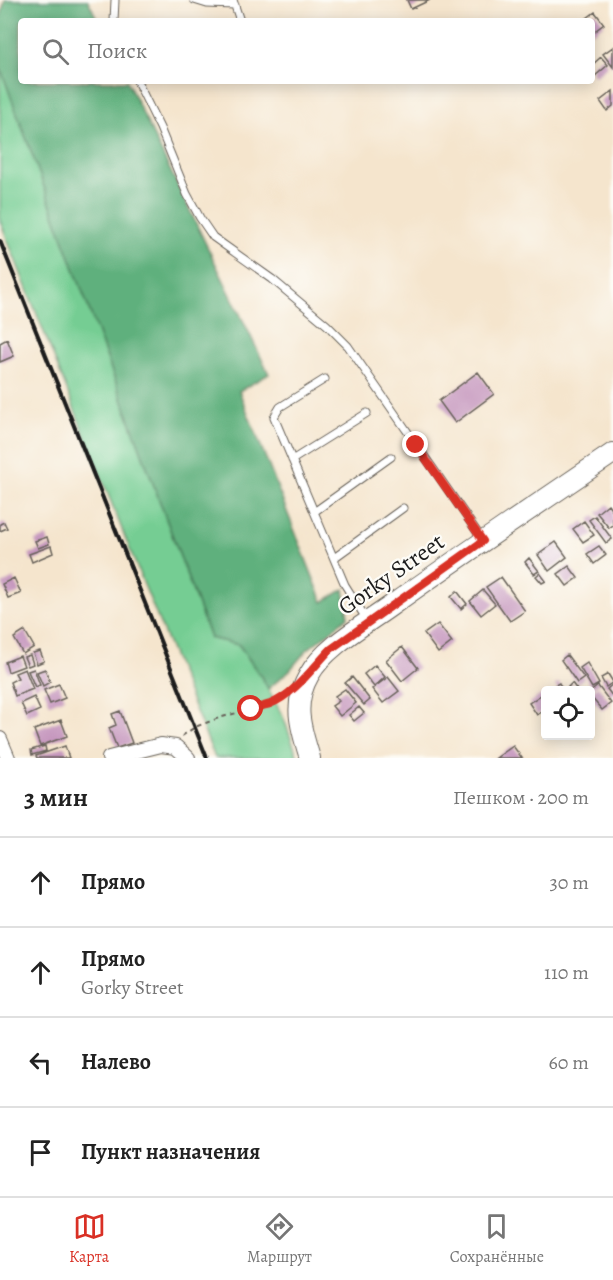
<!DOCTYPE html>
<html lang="ru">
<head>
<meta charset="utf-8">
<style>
	:root { --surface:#fff; --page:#f6f6f6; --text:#222; --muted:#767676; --line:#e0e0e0; --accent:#d93025 }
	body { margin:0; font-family:Alegreya,serif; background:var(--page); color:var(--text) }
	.controls { position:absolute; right:18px; bottom:18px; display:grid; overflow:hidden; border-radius:6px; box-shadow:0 3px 15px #0003 }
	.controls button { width:54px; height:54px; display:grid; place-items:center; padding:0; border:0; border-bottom:2px solid var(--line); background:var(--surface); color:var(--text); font:30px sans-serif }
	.stop { position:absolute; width:18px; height:18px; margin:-14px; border:4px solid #d93025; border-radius:50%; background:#fff }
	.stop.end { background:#d93025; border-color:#fff; box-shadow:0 2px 6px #0008 }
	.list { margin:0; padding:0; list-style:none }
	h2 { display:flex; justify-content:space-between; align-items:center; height:78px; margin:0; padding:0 24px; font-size:26px }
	h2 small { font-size:20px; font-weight:400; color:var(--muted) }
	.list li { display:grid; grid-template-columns:39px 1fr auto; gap:18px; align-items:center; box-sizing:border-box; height:90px; padding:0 24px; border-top:2px solid var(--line) }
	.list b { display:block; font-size:22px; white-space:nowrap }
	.list p { margin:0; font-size:20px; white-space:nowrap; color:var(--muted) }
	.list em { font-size:20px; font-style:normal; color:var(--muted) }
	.icon { flex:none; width:33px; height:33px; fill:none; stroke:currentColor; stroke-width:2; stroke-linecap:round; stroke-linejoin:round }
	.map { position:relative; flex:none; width:613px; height:758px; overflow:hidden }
	.search { position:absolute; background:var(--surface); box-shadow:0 3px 15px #0003; left:18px; right:18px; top:18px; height:66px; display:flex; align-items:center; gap:15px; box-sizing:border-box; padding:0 21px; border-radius:6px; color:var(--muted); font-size:22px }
	.sheet { height:438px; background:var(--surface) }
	nav { display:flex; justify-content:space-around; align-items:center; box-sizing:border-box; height:84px; border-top:2px solid var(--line); background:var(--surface); font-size:16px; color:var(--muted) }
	nav a { display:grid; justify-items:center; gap:3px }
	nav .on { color:var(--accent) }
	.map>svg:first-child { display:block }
	.green { fill:#74cd93; stroke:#487458; stroke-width:1.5 }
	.forest { fill:#5fb07d; stroke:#3e664c; stroke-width:1.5 }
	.building { fill:#c595bd }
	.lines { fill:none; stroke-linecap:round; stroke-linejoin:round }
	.lane-casing { stroke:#68625a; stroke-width:9 }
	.street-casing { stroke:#68625a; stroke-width:16 }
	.secondary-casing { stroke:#68625a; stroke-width:22 }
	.path { stroke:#68625a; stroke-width:2; stroke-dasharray:4.5 4.5; stroke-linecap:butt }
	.lane { stroke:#fff; stroke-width:7 }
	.street { stroke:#fff; stroke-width:14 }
	.secondary { stroke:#fff; stroke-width:20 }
	.rail { stroke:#1c1c1c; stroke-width:4 }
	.route { stroke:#d93025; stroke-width:8 }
	.labels { text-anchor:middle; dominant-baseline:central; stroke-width:4.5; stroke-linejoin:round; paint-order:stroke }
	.street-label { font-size:24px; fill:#1c1c1c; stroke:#fdfcf7 }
</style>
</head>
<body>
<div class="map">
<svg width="613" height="758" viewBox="0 0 613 758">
	<rect width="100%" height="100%" fill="#fdfcf7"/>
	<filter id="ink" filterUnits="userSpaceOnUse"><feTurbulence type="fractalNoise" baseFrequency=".0167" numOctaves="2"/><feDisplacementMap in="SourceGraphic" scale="12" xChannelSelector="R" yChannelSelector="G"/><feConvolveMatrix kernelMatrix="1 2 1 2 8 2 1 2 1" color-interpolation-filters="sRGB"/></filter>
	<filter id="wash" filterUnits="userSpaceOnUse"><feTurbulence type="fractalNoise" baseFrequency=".008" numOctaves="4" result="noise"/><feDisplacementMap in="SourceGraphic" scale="24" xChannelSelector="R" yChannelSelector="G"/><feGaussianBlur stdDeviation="1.35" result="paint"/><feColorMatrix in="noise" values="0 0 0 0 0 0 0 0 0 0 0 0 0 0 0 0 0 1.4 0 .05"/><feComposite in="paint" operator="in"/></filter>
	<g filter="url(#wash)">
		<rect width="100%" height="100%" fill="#f5e5cd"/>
		<!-- green -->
		<path class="green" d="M0,67l210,571 29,7 25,36 20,38 14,39h-83l-75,-183 -140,-354z"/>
		<!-- forest -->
		<path class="forest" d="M5,0h83l10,21h-77v60h106l142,293 -30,17 84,211 21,-13 4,28 -41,33 -17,20 -22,19 -4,-8 -25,-36 -29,-7 -210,-571v-47z"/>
		<g id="blocks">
			<!-- building -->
			<path class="building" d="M407,0h23l-19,9z
				M595,12l9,12 -12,9v-12h-9z
				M613,47v20l-10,-13z
				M601,57l7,8 -13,11 -3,-3v-8z
				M613,91v15l-6,5 -7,-10z
				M7,339l7,17 -14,6v-19z
				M478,372l16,22 -39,29 -16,-22z
				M608,504l5,7v14l-4,3 -12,-15z
				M595,516l17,23 -6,4 -17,-23z
				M584,521l10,14 -11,7 -10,-13z
				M4,522l3,6 -7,3v-7z
				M47,537l2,7 -11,4 -3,-7z
				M556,542l11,15 -18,14 -11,-16z
				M51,546l2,7 -21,9 -3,-8z
				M599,546l7,9 -12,9 -7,-10z
				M529,558l10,13 -5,3 -9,-12z
				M569,566l9,12 -11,8 -9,-12z
				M540,573l6,8 -4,2 -6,-7z
				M501,577l24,34 -15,10 -24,-34z
				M14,578l7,15 -13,5 -6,-14z
				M483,590l12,14 -14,11 -11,-14z
				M457,591l10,13 -6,5 -10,-12z
				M438,624l14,18 -14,11 -14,-19z
				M25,631l9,16 -11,7 -9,-16z
				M402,647l16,21 -16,13 -16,-21z
				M40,651l4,10 -7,3 -4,-11z
				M30,655l3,9 -5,2 -4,-9z
				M567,655l17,23 -7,5 -16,-23z
				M20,656l4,10 -16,6 -3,-10z
				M587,663l12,21 -7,4 -12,-20z
				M375,665l10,12 -11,10 -10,-13z
				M25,669l8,20 -18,7 -5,-14 8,-4 -3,-5z
				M34,669l6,16 -5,2 -7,-16z
				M45,669l5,13 -7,4 -6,-14z
				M608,674l5,8 -7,5 -5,-9z
				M352,677l18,23 -6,5 -19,-22z
				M388,677l11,14 -16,12 -11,-14z
				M559,683l4,7h-5l-3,-5z
				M572,683l5,7h-6l-3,-3z
				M59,684l6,14 -15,6 -6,-14z
				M613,684v13l-6,-8z
				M598,686l13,17 -9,7 -12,-14v-4z
				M345,689l11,14 -16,13 -8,-10 7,-5 -4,-5z
				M544,693l2,1v15l-9,6 -8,-12z
				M34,697l6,13 -13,6 -6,-13z
				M359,707l5,6 -10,8 -5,-6z
				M120,711l12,32 -15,5 -8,-20 7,-3 -4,-11z
				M61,720l6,16 -27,10 -6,-16z
				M45,746l1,5 -14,4 -1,-5z
				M65,746l4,12h-32l-1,-2z
				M513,746l9,12h-26z"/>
		</g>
	</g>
	<g filter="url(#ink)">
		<use href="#blocks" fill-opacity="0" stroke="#68625a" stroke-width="1.5"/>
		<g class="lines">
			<!-- lane casing -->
			<g class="lane-casing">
				<path id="lane" d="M194,0l13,4 28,1
					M233,0l7,21
					M114,21l1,-21
					M137,81l23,47 27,66 13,24 13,19 59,42 55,46 21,21 134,193
					M325,379l-45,28 -6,10 71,168 22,35
					M292,460l75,-47
					M314,512l77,-55
					M334,558l69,-50"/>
			</g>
			<!-- street casing -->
			<g class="street-casing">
				<path id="street" d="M0,739l8,19
					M109,758l52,-13 15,2 12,11"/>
			</g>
			<!-- secondary casing -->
			<g class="secondary-casing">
				<path id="secondary" d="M310,758c-9,-29 -18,-54 -1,-83 15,-28 57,-51 83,-70 73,-52 147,-102 221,-152"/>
			</g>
			<!-- path -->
			<path class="path" d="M182,736l13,-9 24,-9 53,-15 12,-8"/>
			<!-- lane -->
			<use href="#lane" class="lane"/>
			<!-- street -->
			<use href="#street" class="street"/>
			<!-- secondary -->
			<use href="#secondary" class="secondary"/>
			<!-- rail -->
			<path class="rail" d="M0,241l207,517"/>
		</g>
	</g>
	<g class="lines" filter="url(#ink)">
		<!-- route -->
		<path class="route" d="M251,709c7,-2 13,-3 19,-5 24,-9 44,-38 61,-55l152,-108 -67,-96"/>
	</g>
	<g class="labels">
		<!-- street labels -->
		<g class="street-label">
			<text transform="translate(391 574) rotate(-35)">Gorky Street</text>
		</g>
	</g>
</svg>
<div class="controls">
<button><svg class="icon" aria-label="locate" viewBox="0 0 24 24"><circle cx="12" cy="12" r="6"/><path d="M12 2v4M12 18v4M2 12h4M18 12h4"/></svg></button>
</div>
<div class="stop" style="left:251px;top:709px"></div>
<div class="stop end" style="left:416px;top:445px"></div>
<div class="search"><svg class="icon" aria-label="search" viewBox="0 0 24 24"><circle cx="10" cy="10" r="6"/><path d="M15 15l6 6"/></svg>Поиск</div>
</div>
<section class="sheet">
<h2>3 мин<small>Пешком · 200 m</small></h2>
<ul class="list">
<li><svg class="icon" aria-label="ahead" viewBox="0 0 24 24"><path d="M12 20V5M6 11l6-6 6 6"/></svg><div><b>Прямо</b></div><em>30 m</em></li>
<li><svg class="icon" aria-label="ahead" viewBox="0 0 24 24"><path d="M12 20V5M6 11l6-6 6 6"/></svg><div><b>Прямо</b><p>Gorky Street</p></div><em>110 m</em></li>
<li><svg class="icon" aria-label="left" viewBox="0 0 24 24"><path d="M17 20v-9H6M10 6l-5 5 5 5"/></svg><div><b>Налево</b></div><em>60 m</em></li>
<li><svg class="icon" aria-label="arrive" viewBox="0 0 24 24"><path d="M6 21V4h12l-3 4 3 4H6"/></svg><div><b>Пункт назначения</b></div></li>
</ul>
</section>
<nav>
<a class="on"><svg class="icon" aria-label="map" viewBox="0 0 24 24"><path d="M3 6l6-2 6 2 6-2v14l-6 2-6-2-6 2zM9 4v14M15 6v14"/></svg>Карта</a>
<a><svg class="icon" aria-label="directions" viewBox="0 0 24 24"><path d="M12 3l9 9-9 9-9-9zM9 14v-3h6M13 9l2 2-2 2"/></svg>Маршрут</a>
<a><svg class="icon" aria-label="saved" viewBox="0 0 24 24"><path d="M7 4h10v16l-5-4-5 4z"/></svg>Сохранённые</a>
</nav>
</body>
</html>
